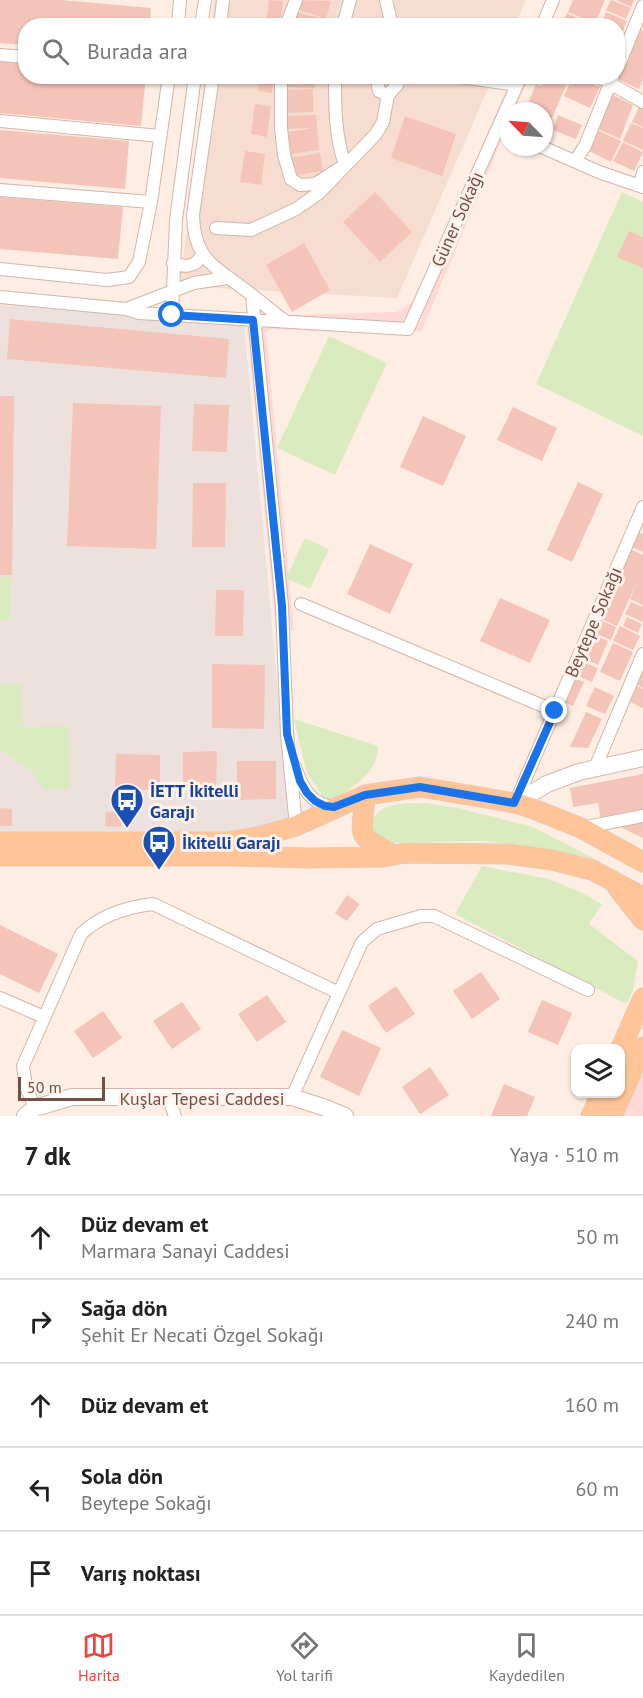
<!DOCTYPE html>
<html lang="tr">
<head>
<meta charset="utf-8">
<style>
	:root { --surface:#fff; --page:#f2f2f2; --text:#222; --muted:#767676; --line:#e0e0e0; --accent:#f0433e }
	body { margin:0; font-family:"PT Sans",sans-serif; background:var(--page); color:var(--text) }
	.controls { position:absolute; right:18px; bottom:18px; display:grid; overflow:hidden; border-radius:12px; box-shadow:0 2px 4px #0004 }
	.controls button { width:54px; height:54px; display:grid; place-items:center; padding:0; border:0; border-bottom:2px solid var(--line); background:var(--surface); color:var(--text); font:30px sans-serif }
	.compass { position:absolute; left:499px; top:102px; width:54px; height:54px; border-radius:50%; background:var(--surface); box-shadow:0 2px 4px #0004; rotate:295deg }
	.scale { position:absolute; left:18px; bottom:15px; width:87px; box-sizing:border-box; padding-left:6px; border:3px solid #774e46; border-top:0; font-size:16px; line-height:21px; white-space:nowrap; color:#774e46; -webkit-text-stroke:4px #fff2ea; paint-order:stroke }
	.stop { position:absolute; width:18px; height:18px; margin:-14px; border:4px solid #1a73e8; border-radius:50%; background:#fff }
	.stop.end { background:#1a73e8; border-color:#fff; box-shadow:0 2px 6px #0008 }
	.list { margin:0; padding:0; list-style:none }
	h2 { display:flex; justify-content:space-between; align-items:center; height:78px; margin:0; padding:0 24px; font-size:26px }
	h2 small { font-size:20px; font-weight:400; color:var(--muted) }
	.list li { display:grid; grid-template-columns:39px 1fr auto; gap:18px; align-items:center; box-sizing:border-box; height:84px; padding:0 24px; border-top:2px solid var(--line) }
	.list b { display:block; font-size:22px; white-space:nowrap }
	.list p { margin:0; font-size:20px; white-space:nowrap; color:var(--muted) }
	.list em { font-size:20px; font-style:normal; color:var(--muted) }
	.icon { flex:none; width:33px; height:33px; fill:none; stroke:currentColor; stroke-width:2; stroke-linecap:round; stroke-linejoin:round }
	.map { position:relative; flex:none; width:643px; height:1116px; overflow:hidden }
	.search { position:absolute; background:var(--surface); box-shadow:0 2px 4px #0004; left:18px; right:18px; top:18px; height:66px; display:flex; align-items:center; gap:15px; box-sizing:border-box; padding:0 21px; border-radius:24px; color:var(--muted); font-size:22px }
	.sheet { height:498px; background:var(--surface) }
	nav { display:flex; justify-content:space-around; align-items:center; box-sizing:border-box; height:84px; border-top:2px solid var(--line); background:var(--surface); font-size:16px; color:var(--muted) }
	nav a { display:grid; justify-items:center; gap:3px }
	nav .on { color:var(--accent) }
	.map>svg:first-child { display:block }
	.residential { fill:#f6ddd0 }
	.commercial { fill:#ffd9d5 }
	.industrial { fill:#ece1dd }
	.green { fill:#daecbf }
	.building { fill:#f5c4b8 }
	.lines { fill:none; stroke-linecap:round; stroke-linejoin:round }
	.street-casing { stroke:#d2b5aa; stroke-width:14 }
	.secondary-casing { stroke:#d8b5a9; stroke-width:18 }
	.primary-casing { stroke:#d9cdcb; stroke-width:21 }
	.street { stroke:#fff; stroke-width:12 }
	.secondary { stroke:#fff; stroke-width:16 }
	.primary { stroke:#ffc498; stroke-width:20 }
	.route { stroke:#1a73e8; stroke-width:8 }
	.labels { text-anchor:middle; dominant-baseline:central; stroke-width:6; stroke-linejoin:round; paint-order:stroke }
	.street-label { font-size:18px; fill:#774e46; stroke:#fff2ea }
	.transit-label { font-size:18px; font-weight:bold; fill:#164399; stroke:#fff2ea; text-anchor:start }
</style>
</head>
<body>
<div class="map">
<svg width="643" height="1116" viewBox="0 0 643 1116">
	<rect width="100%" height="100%" fill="#feede2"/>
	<!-- residential -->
	<path class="residential" d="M214,0h312l-11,25 -304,1z
		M205,77h288l-96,221 -217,-12z"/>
	<!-- commercial -->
	<path class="commercial" d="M512,77h17l-15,34h-6v14l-86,205 -17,4 -135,-5 -4,3 28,299 -18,1 -30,-321 46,4 105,-3 17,-11z
		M643,1063v53h-24z"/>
	<!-- industrial -->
	<path class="industrial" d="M0,305l244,18 46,497 -46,13 -244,2z"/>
	<!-- green -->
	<path class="green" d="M622,192l21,10v234l-107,-52z
		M329,336l58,27 -52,112 -58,-27z
		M305,538l24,11 -19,40 -24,-11z
		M0,577h11l-1,43h-10z
		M0,684h22l1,43 45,-1 2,63 -25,1 -13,-18 -32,-22z
		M294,719l84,27c0,30 -29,43 -51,57l-20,-30z
		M426,803l31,5 76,19 70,36 -62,-15 -57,-7 -98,2c-8,-5 -18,-9 -14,-21 7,-21 36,-18 54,-19z
		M482,866l67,13 31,13 22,12 -13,20 49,37 -5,30 -7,13 -171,-90z"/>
	<!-- building -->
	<path class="building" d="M0,0h61l90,8 -1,18h-124v19l-26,-2z
		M269,0l14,1 -3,25h-14z
		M299,0l32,1 -5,18 -30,-10z
		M573,0h32l-10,24 -27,-12z
		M611,0l20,8 -5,11 -20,-9z
		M616,0h18l-3,7z
		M296,12l28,7 -1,7h-31z
		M606,12l21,9 -5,12 -4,-2v-5l-17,-2z
		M567,13l27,13h-33z
		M456,22l1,4h-23v-2z
		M640,29l3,2v48l-4,10 -22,-10z
		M0,60l26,2v14h120l-5,50 -141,-13z
		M259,76h15l-2,17 -14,-2z
		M285,76h30v12l-30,-1z
		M546,76l23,2 -25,59v-26h-14l3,-8 -4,-2 7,-17 6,2z
		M573,76l27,11 -10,21 -26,-12z
		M313,89v23l-27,1 -1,-23z
		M611,94l22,11 -13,34 -24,-11z
		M255,104l16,2 -4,31 -16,-3z
		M639,107l4,2v18l-11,-5z
		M316,115l3,35 -28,4 -3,-22 24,-4 -26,1v-13z
		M558,115l24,10 -6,14 -23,-9z
		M405,116l51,18 -14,42 -51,-18z
		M631,123l12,5v22l-20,-9z
		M595,129l26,12 -10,21 -26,-13z
		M0,130l129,11 -4,48 -125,-11z
		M623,142l20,10 -9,19 -21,-10z
		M245,151l20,3 -4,31 -21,-3z
		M320,153l3,18 -30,5 -3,-18z
		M375,192l37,40 -32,30 -37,-40z
		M0,197l123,10 -5,52 -118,-10z
		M629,231l14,6v31l-26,-11z
		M304,243l26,47 -38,22 -26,-47z
		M10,319l219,20 -3,39 -219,-19z
		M0,396h14l-2,179h-12z
		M73,403l88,3 -5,143 -89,-3z
		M194,404l35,1 -2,47 -35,-1z
		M513,407l44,21 -15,33 -45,-21z
		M423,416l43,20 -23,50 -43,-19z
		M578,482l25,12 -31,68 -25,-12z
		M193,483h33l-1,64h-33z
		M636,531l7,3v18l-14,-6z
		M370,544l43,20 -23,50 -43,-20z
		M630,549l13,6v50l-13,-6 9,-22 -22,49 -18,-8z
		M216,590h28l-1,46h-28z
		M500,598l50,22 -20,43 -50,-22z
		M631,602l12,5v15l-18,-8z
		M627,617l15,7 -4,9 -15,-7z
		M598,619l18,8 -5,13 -19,-8z
		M620,626l20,10 -7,14 -20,-9z
		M592,634l16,7 -10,24 -16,-7z
		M613,643l20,9 -13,29 -20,-9z
		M581,661l17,7 -6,14 -17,-7z
		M212,664l53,1 -1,64 -52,-1z
		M643,668v20l-7,-4z
		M575,678l9,4 -11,24 -9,-4z
		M637,686l6,3v19l-13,-6z
		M595,687l19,9 -9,18 -19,-8z
		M586,712l16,7 -14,29 -18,-1z
		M217,751l-1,38h-33v-37z
		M116,754l44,1v35l-45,-1z
		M237,761h39v38l-39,1z
		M643,774v37l-42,8 -3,-16 -25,4 -3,-19z
		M0,808l12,1v17h-12z
		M106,812l15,1v14l-16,-1z
		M643,819v19l-21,-10 2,-6z
		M347,895l13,9 -13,17 -12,-8z
		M0,925l58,29 -19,39 -39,-19z
		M481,972l19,27 -28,20 -19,-28z
		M396,986l19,28 -29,19 -18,-27z
		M267,995l19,27 -29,20 -19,-28z
		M542,1000l30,13 -14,32 -30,-13z
		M182,1002l19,27 -29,20 -19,-28z
		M103,1011l19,27 -29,20 -19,-27z
		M342,1030l39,18 -22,48 -39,-19z
		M430,1067l19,28 -29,19 -18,-27z
		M504,1084l31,13 -8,19h-36z"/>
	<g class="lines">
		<!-- street casing -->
		<g class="street-casing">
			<path id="street" d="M386,0l6,26
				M178,26l2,-26
				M201,26l4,-26
				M220,26l3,-26
				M286,26l10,-26
				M343,26l7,-26
				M542,26l11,-26
				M0,55l26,2
				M618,67l25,-61
				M213,76l-20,139c1,43 19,50 51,74 14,10 27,22 41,32
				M281,76v52l3,27 7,24 9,6 15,-1 30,-19c-10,-29 -10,-58 -10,-89
				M376,76l3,15 9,4 9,-10 4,-9
				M453,76l64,9
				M597,76l46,26
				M0,121l160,15
				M542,147l57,25 44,15
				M575,161l10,-15 28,-70
				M640,186l3,-14
				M0,190l151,12
				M216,228l35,2 45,-21 23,-16 57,-59 7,-12 5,-27
				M173,263c12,5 24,4 29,-9
				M0,269l107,11 22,-3 10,-15 12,-60 18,-126
				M252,295l30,311 5,128 9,92
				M0,297l126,12 13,4 269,16 113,-253
				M126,309l68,-26 33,-5
				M172,315l4,-95 19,-144
				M301,604l254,107
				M295,767c7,20 16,38 39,40
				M595,768l48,-114
				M515,803l128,-296
				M581,828l62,-12
				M0,998l44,19
				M168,1097l7,19
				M292,1097l70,-155 15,-13 44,-13h13l154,74
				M35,1108l-9,-21 -3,-21 58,-132c19,-18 46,-27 72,-30l186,89"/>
		</g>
		<!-- secondary casing -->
		<g class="secondary-casing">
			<path id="secondary" d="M515,803l32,-19 32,-12 64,-14
				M25,1116l10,-8 37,-11h220l34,11 19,8"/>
		</g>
		<!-- primary casing -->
		<g class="primary-casing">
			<path id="primary" d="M365,795c-2,40 -13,39 27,59
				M0,842h228l34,-6 34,-10 69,-31 55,-8 95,16 16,5 50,20 62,34
				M0,856h232l77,2 74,-1 22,-4 102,1 45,6 40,10 51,27
				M617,887l26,33
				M620,1050l23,-52
				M591,1116l10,-22
				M612,1116l31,-69"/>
		</g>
		<!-- street -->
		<use href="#street" class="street"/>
		<!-- secondary -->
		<use href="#secondary" class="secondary"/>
		<!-- primary -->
		<use href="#primary" class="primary"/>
	</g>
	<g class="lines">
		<!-- route -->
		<path class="route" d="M172,315l81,5 29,286 5,128 13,47 7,12 8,8 10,5 9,1 31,-12 55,-8 94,16 41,-92"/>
	</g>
	<!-- icons -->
	<defs>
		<g id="bus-pin" transform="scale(1.725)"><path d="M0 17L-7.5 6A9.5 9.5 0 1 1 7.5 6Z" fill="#1a4fb4" stroke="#fff2ea"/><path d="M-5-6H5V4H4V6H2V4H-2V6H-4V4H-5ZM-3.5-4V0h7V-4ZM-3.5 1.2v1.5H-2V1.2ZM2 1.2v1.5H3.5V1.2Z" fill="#fff"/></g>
	</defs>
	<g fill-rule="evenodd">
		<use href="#bus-pin" x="127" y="800"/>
		<use href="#bus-pin" x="159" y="842"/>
	</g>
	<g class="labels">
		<!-- street labels -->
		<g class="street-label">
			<text transform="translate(457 219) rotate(-66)">Güner Sokağı</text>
			<text transform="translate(593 622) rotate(-67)">Beytepe Sokağı</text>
			<text x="202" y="1098">Kuşlar Tepesi Caddesi</text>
		</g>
		<!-- transit labels -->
		<g class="transit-label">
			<text x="150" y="790">İETT İkitelli<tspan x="150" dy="21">Garajı</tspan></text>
			<text x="182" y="842">İkitelli Garajı</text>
		</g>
	</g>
</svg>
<div class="controls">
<button><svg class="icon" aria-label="layers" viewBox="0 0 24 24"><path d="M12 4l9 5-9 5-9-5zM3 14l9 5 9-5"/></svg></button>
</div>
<svg class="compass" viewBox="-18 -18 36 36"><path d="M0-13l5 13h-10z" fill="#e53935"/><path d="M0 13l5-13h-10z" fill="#767676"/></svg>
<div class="scale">50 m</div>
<div class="stop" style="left:172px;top:315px"></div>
<div class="stop end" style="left:555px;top:711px"></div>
<div class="search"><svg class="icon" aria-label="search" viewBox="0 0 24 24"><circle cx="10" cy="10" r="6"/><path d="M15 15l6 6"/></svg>Burada ara</div>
</div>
<section class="sheet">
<h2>7 dk<small>Yaya · 510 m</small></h2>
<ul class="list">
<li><svg class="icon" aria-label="ahead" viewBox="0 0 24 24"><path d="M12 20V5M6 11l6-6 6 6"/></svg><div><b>Düz devam et</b><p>Marmara Sanayi Caddesi</p></div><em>50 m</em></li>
<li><svg class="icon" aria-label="right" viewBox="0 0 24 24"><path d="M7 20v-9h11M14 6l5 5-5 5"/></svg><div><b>Sağa dön</b><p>Şehit Er Necati Özgel Sokağı</p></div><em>240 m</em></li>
<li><svg class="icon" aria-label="ahead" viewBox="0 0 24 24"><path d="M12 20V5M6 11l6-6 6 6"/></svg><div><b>Düz devam et</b></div><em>160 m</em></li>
<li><svg class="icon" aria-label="left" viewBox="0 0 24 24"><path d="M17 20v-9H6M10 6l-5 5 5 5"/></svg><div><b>Sola dön</b><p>Beytepe Sokağı</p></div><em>60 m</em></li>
<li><svg class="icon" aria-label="arrive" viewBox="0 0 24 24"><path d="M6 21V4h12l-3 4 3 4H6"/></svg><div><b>Varış noktası</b></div></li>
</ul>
</section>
<nav>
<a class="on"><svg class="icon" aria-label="map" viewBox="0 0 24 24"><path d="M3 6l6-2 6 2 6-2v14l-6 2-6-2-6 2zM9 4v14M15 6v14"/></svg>Harita</a>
<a><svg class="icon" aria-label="directions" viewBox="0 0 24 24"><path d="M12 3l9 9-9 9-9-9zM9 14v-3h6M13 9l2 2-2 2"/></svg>Yol tarifi</a>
<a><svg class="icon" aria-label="saved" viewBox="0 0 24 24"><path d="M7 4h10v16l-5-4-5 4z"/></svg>Kaydedilen</a>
</nav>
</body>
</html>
